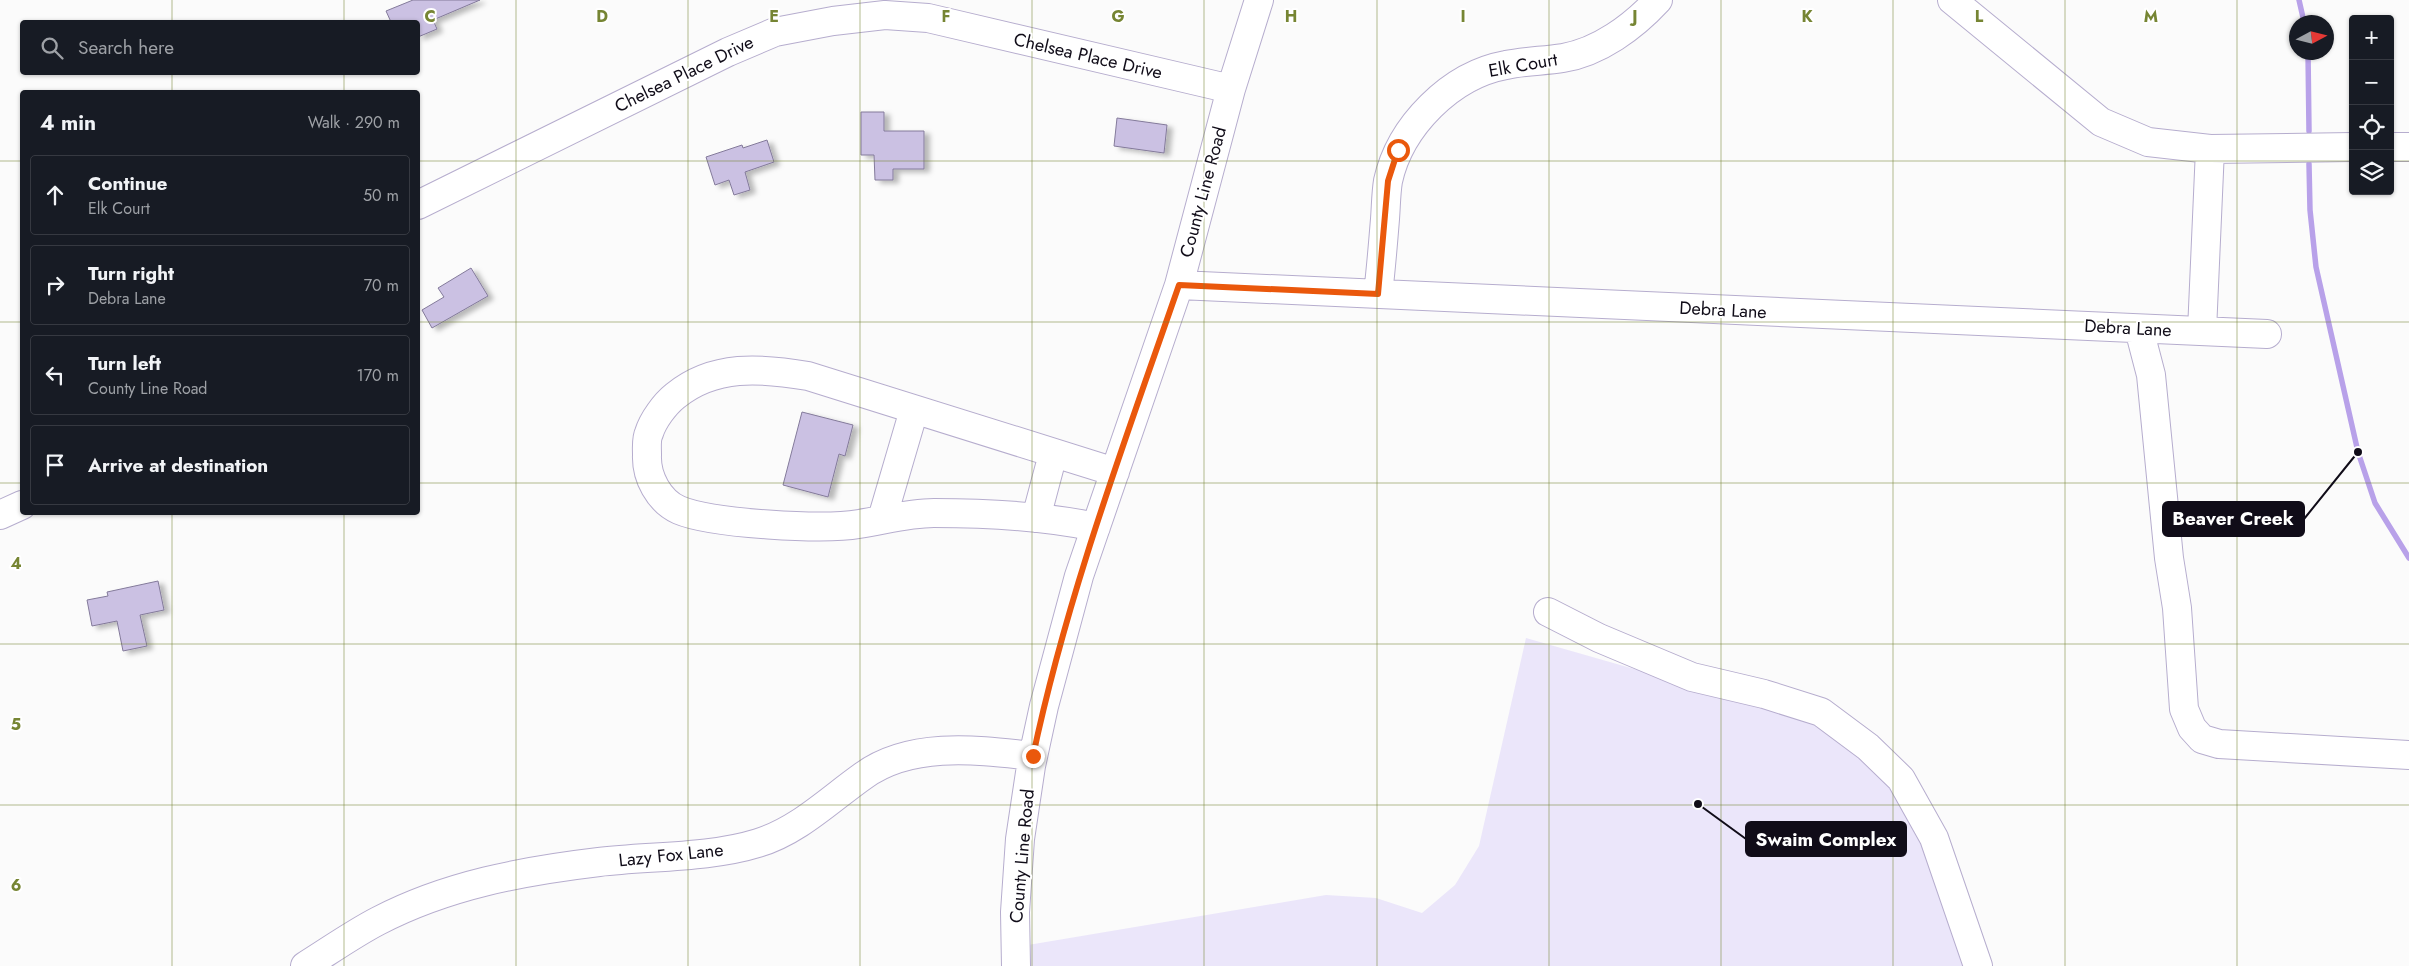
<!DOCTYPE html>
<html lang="en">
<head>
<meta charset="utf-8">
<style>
	:root { --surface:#171b24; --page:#20242c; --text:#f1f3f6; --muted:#9ea1a6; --line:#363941 }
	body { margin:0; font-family:Jost,sans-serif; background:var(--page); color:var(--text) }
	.controls { position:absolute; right:15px; top:15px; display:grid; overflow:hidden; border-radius:5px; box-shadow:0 1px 4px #0004 }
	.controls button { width:45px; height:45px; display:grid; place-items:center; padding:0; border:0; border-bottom:1px solid var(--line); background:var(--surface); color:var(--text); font:25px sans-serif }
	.compass { position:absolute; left:2289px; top:15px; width:45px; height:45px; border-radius:50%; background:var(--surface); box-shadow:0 1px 4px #0004; rotate:83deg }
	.stop { position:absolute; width:15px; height:15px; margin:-11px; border:4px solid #ea580c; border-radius:50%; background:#fff }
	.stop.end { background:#ea580c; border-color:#fff; box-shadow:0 1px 5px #0008 }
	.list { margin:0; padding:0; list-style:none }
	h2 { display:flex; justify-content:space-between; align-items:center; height:65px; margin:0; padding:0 20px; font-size:21px }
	h2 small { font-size:16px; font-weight:400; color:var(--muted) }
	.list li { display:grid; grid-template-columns:32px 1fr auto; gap:15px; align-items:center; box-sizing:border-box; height:80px; margin:0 10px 10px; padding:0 10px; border:1px solid var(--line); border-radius:5px }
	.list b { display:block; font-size:19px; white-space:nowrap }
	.list p { margin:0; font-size:16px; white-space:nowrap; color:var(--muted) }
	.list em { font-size:16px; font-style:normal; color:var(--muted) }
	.icon { flex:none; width:28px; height:28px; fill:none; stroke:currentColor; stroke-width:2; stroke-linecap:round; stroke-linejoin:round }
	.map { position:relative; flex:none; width:2409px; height:966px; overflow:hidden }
	.search { position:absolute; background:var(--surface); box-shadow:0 1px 4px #0004; left:20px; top:20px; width:400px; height:55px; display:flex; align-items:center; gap:12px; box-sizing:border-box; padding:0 18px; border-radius:5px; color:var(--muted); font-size:19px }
	.panel { position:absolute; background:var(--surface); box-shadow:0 1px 4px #0004; left:20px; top:90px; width:400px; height:425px; border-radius:5px }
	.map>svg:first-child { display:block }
	.green { fill:#ebe6fa }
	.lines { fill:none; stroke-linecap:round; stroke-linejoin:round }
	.stream { stroke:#b8a1e9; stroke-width:5.5 }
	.building { fill:#cbc1e3; stroke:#837a9a; filter:url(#shadow) }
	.minor-casing { stroke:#b6adce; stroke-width:30 }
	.minor { stroke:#fff; stroke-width:28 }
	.route { stroke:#ea580c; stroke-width:6 }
	.grid { fill:none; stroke:#768533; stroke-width:1; stroke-opacity:0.55 }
	.labels { text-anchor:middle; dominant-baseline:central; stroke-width:4; stroke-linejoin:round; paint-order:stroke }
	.street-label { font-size:18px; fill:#100c18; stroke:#fff }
	.grid-label { font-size:16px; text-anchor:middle; font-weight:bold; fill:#768533; stroke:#fff; stroke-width:4; stroke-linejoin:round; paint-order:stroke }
	.leader { fill:none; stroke:#100c18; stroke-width:2 }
	.callout-dot { fill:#100c18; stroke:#fff; stroke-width:2 }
	.callout { fill:#100c18; stroke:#100c18; stroke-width:2 }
	.callout-label { font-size:19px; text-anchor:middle; font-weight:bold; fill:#fff }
</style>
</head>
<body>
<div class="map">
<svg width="2409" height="966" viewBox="0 0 2409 966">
	<defs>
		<filter id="shadow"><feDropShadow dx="5.5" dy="3" stdDeviation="2.5" flood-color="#0004"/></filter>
	</defs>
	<rect width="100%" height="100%" fill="#fbfbfb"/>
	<!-- green -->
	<path class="green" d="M1526,638l297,85 61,43 46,75 37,125h-943l-2,-20 304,-51 50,3 46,15 33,-28 24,-39z"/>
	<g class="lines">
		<!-- stream -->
		<path class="stream" d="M2299,0l5,22
			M2308,52l1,79
			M2309,164l1,46 6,57 42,185 17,51 34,55"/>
	</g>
	<!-- building -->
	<path class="building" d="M413,0h67l-47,20 4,9 -19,8v-15h-27l-5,-11z
		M861,112h23v19h40v38h-31v11h-18l-1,-25h-13z
		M1117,118l50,7 -3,28 -50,-7z
		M767,140l7,22 -29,10 5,18 -16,5 -5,-15 -14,5 -9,-28 36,-12 1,3z
		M471,268l17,28 -56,32 -10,-18 22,-13 -6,-9z
		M802,412l51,13 -8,31 -6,-2 -11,43 -45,-12z
		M158,581l6,29 -24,5 7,31 -24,5 -6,-30 -25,5 -5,-26 21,-4 -1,-4z"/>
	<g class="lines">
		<!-- minor casing -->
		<g class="minor-casing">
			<path id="minor" d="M1952,0l149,122 47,20 62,7
				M2390,147h19
				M418,205l310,-153 47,-20 58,-11 52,-6 43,3 303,71
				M1179,285l1088,49
				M1378,294c3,-25 5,-50 7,-75 1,-13 1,-26 3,-38 12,-55 63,-106 118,-116 19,-4 38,-4 57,-7 36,-6 70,-31 95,-58
				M2139,329l12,46 18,183 8,50 7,101 8,19 10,11 17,5 190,11
				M2202,331l8,-182 143,-2
				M0,515l22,-10
				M1036,518l17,-64
				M882,519l32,-109
				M1096,527c-52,-11 -109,-14 -162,-14 -26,0 -49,7 -75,11 -35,6 -147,0 -180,-14 -20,-9 -33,-33 -32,-55 0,-7 -1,-16 2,-22 4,-13 16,-29 26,-37 39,-32 86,-28 133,-20l307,96
				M1548,612l51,26 93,39 72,17 57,18 47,35 33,32 33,59 44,128
				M305,966c24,-15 48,-32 73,-45 69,-36 145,-50 221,-59 51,-6 111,-4 159,-19 40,-12 71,-43 105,-67 48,-35 115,-26 170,-20
				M1016,966l-1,-54 5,-73 11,-73 13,-60 35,-130 100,-291 52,-196 28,-89"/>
		</g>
		<!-- minor -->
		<use href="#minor" class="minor"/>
	</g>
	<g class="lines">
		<!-- route -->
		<path class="route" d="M1033,756c34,-161 92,-315 146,-471l199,9 10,-113 10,-31"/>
	</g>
	<!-- grid -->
	<path class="grid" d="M172,0v22M344,0v22M516,0v966M688,0v966M860,0v966M1032,0v966M1204,0v966M1377,0v966M1549,0v966M1721,0v966M1893,0v966M2065,0v966M2237,0v966M172,72v20M344,72v20M0,161h22M418,161h1935M2390,161h19M0,322h22M418,322h1991M0,483h22M418,483h1991M172,512v454M344,512v454M0,644h2409M0,805h2409"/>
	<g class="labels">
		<!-- street labels -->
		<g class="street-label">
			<text transform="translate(1088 56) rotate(13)">Chelsea Place Drive</text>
			<text transform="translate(1523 65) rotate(-10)">Elk Court</text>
			<text transform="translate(684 74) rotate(-26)">Chelsea Place Drive</text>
			<text transform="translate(1203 192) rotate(-75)">County Line Road</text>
			<text transform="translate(1723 310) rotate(3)">Debra Lane</text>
			<text transform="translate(2128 328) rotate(3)">Debra Lane</text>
			<text transform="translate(671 855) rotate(-6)">Lazy Fox Lane</text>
			<text transform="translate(1022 856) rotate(-85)">County Line Road</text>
		</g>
	</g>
	<g class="grid-label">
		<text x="430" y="22">C</text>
		<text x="602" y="22">D</text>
		<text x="774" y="22">E</text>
		<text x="946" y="22">F</text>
		<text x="1118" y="22">G</text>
		<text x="1291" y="22">H</text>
		<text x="1463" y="22">I</text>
		<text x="1635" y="22">J</text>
		<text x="1807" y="22">K</text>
		<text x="1979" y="22">L</text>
		<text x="2151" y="22">M</text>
		<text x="16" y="569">4</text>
		<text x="16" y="730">5</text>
		<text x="16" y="891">6</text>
	</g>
	<!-- callouts -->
	<path class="leader" d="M2358 452L2304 519M1698 804L1746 839"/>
	<g class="callout-dot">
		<circle cx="2358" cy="452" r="5"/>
		<circle cx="1698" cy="804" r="5"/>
	</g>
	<g class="callout">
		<rect x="2163" y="502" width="141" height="34" rx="5"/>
		<rect x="1746" y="822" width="160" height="34" rx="5"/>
	</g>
	<g class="callout-label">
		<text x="2233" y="525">Beaver Creek</text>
		<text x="1826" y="846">Swaim Complex</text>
	</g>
</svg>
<div class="controls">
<button>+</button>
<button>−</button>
<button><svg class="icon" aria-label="locate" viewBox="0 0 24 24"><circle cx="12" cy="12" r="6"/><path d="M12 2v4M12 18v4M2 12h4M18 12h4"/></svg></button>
<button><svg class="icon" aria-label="layers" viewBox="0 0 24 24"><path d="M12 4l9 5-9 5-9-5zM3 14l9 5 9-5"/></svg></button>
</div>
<svg class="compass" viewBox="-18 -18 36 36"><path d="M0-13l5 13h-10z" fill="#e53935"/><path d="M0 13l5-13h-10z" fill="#9ea1a6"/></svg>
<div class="stop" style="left:1398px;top:150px"></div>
<div class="stop end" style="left:1033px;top:756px"></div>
<div class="search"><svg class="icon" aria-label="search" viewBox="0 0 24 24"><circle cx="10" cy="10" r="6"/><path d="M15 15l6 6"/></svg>Search here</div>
<section class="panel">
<h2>4 min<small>Walk · 290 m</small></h2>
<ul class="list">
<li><svg class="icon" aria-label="ahead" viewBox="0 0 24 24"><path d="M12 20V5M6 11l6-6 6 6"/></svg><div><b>Continue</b><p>Elk Court</p></div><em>50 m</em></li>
<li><svg class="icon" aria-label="right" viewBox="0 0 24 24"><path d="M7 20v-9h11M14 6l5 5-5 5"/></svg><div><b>Turn right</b><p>Debra Lane</p></div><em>70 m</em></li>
<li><svg class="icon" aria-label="left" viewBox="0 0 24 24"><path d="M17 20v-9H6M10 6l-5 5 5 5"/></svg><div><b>Turn left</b><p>County Line Road</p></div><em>170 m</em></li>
<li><svg class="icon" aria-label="arrive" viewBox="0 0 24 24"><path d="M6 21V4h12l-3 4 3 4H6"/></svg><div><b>Arrive at destination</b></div></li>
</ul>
</section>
</div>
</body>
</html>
